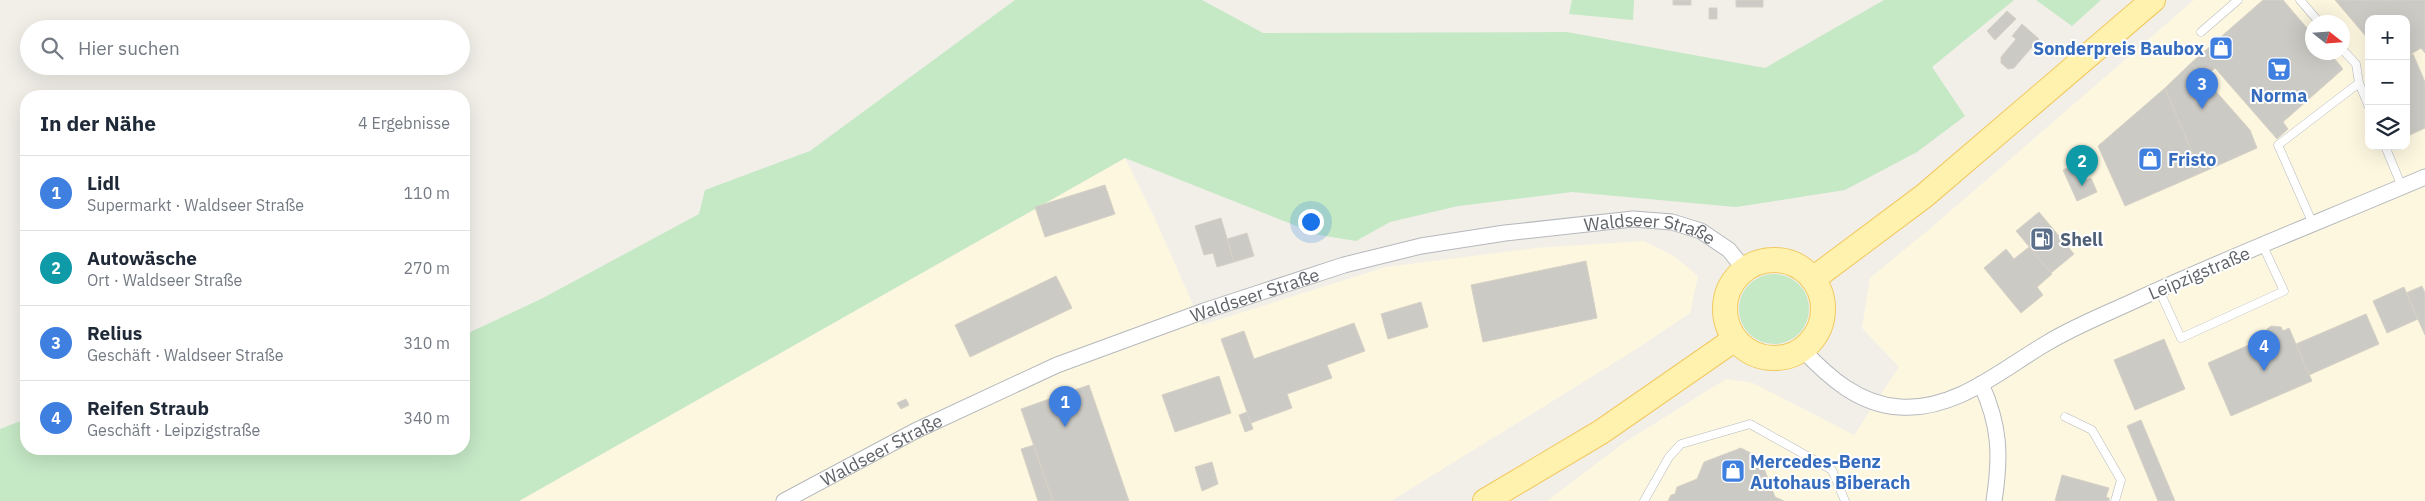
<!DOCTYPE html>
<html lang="de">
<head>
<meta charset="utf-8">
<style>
	:root { --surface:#fff; --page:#f6f6f7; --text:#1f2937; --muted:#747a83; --line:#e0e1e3; --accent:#db2777 }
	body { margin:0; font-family:"IBM Plex Sans",sans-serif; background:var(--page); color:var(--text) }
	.controls { position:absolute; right:15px; top:15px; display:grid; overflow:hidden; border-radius:10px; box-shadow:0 5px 20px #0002 }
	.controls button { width:45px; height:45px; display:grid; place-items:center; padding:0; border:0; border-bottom:1px solid var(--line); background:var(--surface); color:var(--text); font:25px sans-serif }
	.compass { position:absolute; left:2305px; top:15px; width:45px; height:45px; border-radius:50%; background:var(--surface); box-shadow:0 5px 20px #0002; rotate:107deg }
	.you { position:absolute; left:1310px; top:221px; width:18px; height:18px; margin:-12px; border:4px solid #fff; border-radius:50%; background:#1a73e8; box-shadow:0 0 0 8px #1a73e833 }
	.badge { display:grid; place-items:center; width:32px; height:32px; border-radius:50%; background:var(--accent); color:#fff; font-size:16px; font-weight:700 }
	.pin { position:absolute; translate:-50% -41px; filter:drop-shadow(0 1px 2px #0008) }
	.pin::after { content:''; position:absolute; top:26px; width:18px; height:15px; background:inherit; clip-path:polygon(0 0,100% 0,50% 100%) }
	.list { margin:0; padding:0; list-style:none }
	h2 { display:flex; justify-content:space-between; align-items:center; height:65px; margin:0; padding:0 20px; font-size:21px }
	h2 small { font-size:16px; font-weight:400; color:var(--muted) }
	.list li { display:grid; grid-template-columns:32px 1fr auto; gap:15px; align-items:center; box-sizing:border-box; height:75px; padding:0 20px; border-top:1px solid var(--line) }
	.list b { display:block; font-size:19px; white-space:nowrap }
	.list p { margin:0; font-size:16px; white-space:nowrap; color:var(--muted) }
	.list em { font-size:16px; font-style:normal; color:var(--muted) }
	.icon { flex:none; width:28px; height:28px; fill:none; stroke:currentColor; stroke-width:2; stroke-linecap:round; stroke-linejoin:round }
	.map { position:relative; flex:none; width:2425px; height:501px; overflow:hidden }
	.search { position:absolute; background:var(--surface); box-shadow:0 5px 20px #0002; left:20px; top:20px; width:450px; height:55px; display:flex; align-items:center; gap:12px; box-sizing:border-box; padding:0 18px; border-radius:28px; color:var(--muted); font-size:19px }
	.panel { position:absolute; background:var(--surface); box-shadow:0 5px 20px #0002; left:20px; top:90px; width:450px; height:365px; border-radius:20px }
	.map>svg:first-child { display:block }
	.commercial { fill:#fef7e0; fill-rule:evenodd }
	.green { fill:#c5e8c5 }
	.building { fill:#cccac5; stroke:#d6d1c6 }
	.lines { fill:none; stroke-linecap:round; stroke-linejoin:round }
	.lane-casing { stroke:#b5b8bc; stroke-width:9 }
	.street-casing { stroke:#b5b8bc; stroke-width:17 }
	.primary-casing { stroke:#f2c960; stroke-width:26 }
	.lane { stroke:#fff; stroke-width:8 }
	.street { stroke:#fff; stroke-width:15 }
	.primary { stroke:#fff2af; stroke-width:24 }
	.labels { text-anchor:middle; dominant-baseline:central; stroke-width:4; stroke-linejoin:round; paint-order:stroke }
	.shop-label { font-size:18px; font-weight:bold; fill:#366cbe; stroke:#fff; text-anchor:start }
	.street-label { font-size:18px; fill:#5f6368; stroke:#fff }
	.service-label { font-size:18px; font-weight:bold; fill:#4e5e75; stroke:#fff; text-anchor:start }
</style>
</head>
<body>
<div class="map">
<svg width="2425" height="501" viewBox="0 0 2425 501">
	<rect width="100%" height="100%" fill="#f1efe8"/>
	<!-- commercial -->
	<path class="commercial" d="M2194,0h231v501h-878l75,-57 104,-65 27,4 101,52 45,-68 -37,-39 8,-50 62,-51zM2369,19h37v127h-37zM2312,22h30v30h-30z
		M1125,158l31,63 46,104 184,-58 149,-19 109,-7 30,15 24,20 -8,37 -55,37 -244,151h-872z"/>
	<!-- green -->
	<path class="green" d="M1015,0h187l61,33 304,-1 198,36 119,-68h130l-82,67 33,49 -48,36 -72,38 -109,17 -164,-15 -114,14 -68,16 -34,19 -37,-6 -194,-77 -606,343h-519v-72l26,-10v30h438v-114l79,-37 156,-84 6,-24 105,-39z
		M1572,0h62l-1,20 -64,-6z
		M2036,0h65l-29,26z
		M1739 309a35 35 0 1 1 70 0a35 35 0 1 1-70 0Z"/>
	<!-- building -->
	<path class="building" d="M1673,0h18v5h-18z
		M1736,0h27v7h-27z
		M2263,0h20l29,34v18h17l14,17 -60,53 5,7 -11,10 -62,-71 -11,10 -13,-15z
		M2335,0h90v53l-4,-5 -15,9v-38h-37v21z
		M1709,8h8v11h-8z
		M2007,11l9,8 -21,21 -8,-9z
		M2022,24l17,15 -25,29 -6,1 -7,-6v-6l15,-18 -4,-3z
		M2413,54l12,28v46l-15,7 -4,-8v-70z
		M2191,63l59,67 7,18 -56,25 -36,-85z
		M2165,88l36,85 -76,33 -27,-60z
		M2076,164l8,17 7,-3 6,14 -20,9 -14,-31z
		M1105,185l10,29 -70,23 -10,-30z
		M2039,212l35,42 -23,19 -35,-42z
		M1221,218l13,44 -17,5 -4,-14 -9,2 -9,-29z
		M1247,233l7,23 -20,6 -7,-23z
		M2029,247l23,27 -15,13 6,8 -22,18 -37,-45 22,-19 8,10z
		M1586,261l11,57 -114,24 -12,-57z
		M1056,276l16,32 -102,49 -15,-32z
		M2422,286l3,7v42l-19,-42z
		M2404,287l14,32 -31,14 -14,-32z
		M1421,302l7,25 -40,12 -7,-25z
		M2366,314l13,30 -70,31 -13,-31z
		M1354,323l11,28 -38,14 5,13 -45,16 5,14 -41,15 -30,-84 23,-8 10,28z
		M2271,326l10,1 2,4 6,-3 23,53 -81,35 -23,-53 59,-26v-8z
		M2164,339l21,50 -50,21 -21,-50z
		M1219,376l12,37 -56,19 -13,-37z
		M1089,385l40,116h-76l-32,-92z
		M906,399l3,6 -8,4 -4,-6z
		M1247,412l6,17 -8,3 -6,-17z
		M2141,420l34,81h-17l-31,-75z
		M1034,445l19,56h-15l-17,-52z
		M1741,448l19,10 15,39 9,4h-116l3,-6 4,-1 2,-7 20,-8 7,-17z
		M1212,462l6,22 -16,7 -7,-24z
		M2062,475l47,13 -3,9 3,1v3h-54z"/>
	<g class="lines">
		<!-- lane casing -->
		<g class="lane-casing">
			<path id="lane" d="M2300,0l19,22
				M2201,32l37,-32
				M2342,49l14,15 3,19
				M2385,146l17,41
				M2313,224l-35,-79 81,-62 10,24
				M2159,290l22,48 103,-47 -21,-45
				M2065,417l27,13 29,50 -6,21
				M1644,501l25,-44 12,-13 69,-20 82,46 13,31"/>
		</g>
		<!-- street casing -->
		<g class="street-casing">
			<g id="street">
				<path d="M1802,349c27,29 58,56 98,58 56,4 102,-38 147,-64 28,-17 59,-29 89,-43 95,-44 193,-82 289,-123"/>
				<path d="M1981,384c19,41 20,72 13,117"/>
				<path id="s1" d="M784,501l131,-70 142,-66 147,-54 140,-46 77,-19 84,-13 128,-14 39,3 29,9 28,19 16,20"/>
			</g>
		</g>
		<!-- primary casing -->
		<g class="primary-casing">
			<path id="primary" d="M1725 309a49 49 0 1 1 98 0a49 49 0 1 1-98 0Z
				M1813,279l111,-83 229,-196
				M1485,501l116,-69 134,-93"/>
		</g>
		<!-- lane -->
		<use href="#lane" class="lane"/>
		<!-- street -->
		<use href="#street" class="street"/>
		<!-- primary -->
		<use href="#primary" class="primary"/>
	</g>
	<!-- icons -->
	<defs>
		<g id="shop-square" transform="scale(1.25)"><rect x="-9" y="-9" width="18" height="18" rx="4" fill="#3f7fe0" stroke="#fff"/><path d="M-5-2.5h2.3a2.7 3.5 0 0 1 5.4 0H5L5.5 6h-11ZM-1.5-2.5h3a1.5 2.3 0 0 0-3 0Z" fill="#fff"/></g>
		<g id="supermarket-square" transform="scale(1.25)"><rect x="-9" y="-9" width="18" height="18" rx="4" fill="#3f7fe0" stroke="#fff"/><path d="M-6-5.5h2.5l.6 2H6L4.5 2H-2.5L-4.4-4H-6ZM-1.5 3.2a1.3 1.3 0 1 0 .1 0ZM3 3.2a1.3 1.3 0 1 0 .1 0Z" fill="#fff"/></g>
		<g id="fuel-square" transform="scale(1.25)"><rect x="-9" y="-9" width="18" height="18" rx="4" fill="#5c6f8a" stroke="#fff"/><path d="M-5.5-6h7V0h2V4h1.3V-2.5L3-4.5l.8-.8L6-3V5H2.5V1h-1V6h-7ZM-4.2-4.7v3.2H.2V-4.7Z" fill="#fff"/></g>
	</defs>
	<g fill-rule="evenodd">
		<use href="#shop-square" x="2221" y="48"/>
		<use href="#supermarket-square" x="2279" y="69"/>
		<use href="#shop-square" x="2150" y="159"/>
		<use href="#fuel-square" x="2042" y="239"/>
		<use href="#shop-square" x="1733" y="471"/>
	</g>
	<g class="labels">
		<!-- shop labels -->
		<g class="shop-label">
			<text x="2204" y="48" text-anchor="end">Sonderpreis Baubox</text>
			<text x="2279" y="95" text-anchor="middle">Norma</text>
			<text x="2168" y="159">Fristo</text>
			<text x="1750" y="461">Mercedes-Benz<tspan x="1750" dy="21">Autohaus Biberach</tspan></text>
		</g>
		<!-- street labels -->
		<g class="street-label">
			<text stroke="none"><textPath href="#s1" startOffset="920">Waldseer Straße</textPath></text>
			<text transform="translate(2199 273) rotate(-23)">Leipzigstraße</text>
			<text stroke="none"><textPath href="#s1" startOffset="515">Waldseer Straße</textPath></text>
			<text stroke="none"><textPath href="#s1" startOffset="110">Waldseer Straße</textPath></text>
		</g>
		<!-- service labels -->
		<g class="service-label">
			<text x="2060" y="239">Shell</text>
		</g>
	</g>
</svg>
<div class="controls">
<button>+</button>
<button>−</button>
<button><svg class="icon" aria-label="layers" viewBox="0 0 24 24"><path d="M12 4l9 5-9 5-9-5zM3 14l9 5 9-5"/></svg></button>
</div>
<svg class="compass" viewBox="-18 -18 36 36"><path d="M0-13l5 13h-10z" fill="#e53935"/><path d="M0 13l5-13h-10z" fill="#747a83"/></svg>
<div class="you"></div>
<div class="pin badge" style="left:1065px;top:427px;background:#3f7fe0">1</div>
<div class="pin badge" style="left:2082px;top:186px;background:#0f9aa8">2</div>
<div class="pin badge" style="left:2202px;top:109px;background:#3f7fe0">3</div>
<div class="pin badge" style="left:2264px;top:371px;background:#3f7fe0">4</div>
<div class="search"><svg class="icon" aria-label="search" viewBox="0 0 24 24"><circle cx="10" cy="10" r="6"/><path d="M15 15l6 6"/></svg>Hier suchen</div>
<section class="panel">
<h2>In der Nähe<small>4 Ergebnisse</small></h2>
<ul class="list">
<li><span class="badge" style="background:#3f7fe0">1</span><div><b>Lidl</b><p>Supermarkt · Waldseer Straße</p></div><em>110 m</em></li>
<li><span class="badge" style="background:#0f9aa8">2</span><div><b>Autowäsche</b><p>Ort · Waldseer Straße</p></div><em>270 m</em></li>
<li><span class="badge" style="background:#3f7fe0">3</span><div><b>Relius</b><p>Geschäft · Waldseer Straße</p></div><em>310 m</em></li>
<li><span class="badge" style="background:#3f7fe0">4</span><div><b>Reifen Straub</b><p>Geschäft · Leipzigstraße</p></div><em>340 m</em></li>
</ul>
</section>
</div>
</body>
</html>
